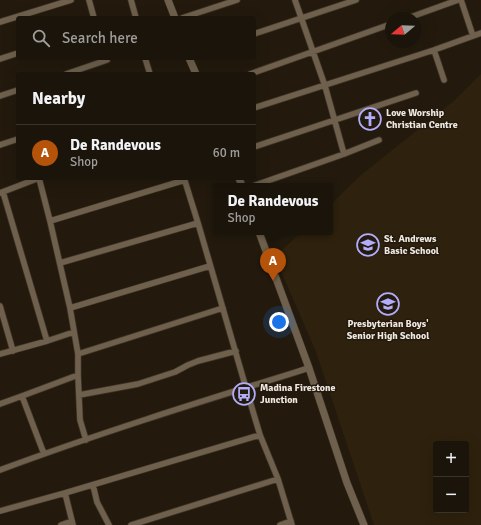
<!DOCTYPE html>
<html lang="en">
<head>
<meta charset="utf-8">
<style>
	:root { --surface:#1a140a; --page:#231d13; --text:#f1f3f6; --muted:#9f9e9c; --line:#38332b; --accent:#b45309 }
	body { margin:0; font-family:Signika,sans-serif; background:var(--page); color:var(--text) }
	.controls { position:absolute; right:12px; bottom:12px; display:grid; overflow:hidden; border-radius:4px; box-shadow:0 4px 16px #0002 }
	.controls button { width:36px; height:36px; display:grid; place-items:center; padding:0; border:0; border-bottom:1px solid var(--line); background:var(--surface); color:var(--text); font:20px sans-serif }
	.compass { position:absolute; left:385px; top:12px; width:36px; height:36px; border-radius:50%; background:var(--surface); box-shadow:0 4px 16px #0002; rotate:251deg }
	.you { position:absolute; left:279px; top:322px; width:14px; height:14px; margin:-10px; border:3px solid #fff; border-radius:50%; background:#1a73e8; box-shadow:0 0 0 6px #1a73e833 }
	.badge { display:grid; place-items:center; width:26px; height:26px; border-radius:50%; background:var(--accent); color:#fff; font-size:13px; font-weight:700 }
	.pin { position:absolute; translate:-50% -33px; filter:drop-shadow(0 1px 2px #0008) }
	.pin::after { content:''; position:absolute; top:21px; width:14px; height:12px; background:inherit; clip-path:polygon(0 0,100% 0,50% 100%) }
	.popup { position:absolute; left:213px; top:183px; width:120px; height:52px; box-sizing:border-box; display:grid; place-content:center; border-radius:4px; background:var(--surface); filter:drop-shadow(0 1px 3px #0005); font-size:13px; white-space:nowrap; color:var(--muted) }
	.popup b { font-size:15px; color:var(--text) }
	.popup::after { content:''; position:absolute; left:50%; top:100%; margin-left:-8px; border:8px solid transparent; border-top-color:var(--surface) }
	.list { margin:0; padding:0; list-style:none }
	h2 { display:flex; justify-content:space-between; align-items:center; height:52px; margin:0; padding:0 16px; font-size:17px }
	h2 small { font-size:13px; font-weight:400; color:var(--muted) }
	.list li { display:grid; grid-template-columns:26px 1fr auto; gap:12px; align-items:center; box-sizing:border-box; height:56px; padding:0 16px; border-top:1px solid var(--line) }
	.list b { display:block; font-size:15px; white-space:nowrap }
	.list p { margin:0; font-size:13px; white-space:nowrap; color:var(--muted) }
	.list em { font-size:13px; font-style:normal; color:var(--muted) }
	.icon { flex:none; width:22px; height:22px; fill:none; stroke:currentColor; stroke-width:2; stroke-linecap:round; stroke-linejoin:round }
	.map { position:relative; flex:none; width:481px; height:525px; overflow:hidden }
	.search { position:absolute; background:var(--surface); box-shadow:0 4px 16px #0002; left:16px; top:16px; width:240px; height:44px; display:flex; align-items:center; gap:10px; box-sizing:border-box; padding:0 14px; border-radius:4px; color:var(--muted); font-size:15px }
	.panel { position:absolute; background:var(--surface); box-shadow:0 4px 16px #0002; left:16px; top:72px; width:240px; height:108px; border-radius:4px }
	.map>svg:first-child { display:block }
	.built { fill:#2e210d; fill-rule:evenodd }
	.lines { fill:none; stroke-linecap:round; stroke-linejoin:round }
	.minor-casing { stroke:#40372b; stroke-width:7 }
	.tertiary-casing { stroke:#40372b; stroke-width:8 }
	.minor { stroke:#6e604c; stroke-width:5.5 }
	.tertiary { stroke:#6e604c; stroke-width:7 }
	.labels { text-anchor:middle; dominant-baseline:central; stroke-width:3; stroke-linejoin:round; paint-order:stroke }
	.poi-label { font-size:10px; font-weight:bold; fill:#efe8e0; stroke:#231a0d; text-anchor:start }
</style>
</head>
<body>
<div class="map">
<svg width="481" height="525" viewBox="0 0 481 525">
	<rect width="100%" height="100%" fill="#231a0d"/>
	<!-- built -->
	<path class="built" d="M481,74v451h-107l-58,-173 -41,-95 26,-25h29v-27l31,-30 94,-75zM436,444h30v66h-30z"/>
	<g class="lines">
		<!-- minor casing -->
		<g class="minor-casing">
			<path id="minor" d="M89,0l5,18
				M131,0l5,18
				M295,0l30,86 19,68
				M461,0l12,36
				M182,18l55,-18
				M408,18l50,-18
				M0,22l71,-22
				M254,34l102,-34
				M434,50l10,30
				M145,58l5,16
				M0,59l18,-6
				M66,74l41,-14 -1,-2
				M250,74l141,-50
				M0,96l18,-6
				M254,108l180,-58 47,-17
				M0,145l18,-6
				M254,147l162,-54
				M184,178l14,45 48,165 14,47 18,44 14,46
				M253,186l91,-32 35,-14
				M3,192l44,149
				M0,193l39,-15 11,43 20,87 8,46v21l2,45 6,20
				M50,221l135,-41
				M60,263l138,-40
				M0,306l13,45
				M70,308l140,-42
				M0,354l47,-13 27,-9
				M78,354l145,-46
				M79,395l59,-11 37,-12 13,-7 10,-4 38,-10
				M22,396l22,58
				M0,404l22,-8 56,-21
				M0,470c102,-38 206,-70 309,-102
				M93,485l4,17 12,23
				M0,511l65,-18
				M61,525l11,-4
				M73,525l-8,-32 195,-58
				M131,525l147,-46
				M280,525l11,-4"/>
		</g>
		<!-- tertiary casing -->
		<g class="tertiary-casing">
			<path id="tertiary" d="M168,0l7,18
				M189,58l7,16
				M239,178l3,8
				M259,232l50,136 38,115 17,42"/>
		</g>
		<!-- minor -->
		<use href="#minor" class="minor"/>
		<!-- tertiary -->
		<use href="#tertiary" class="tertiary"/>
	</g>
	<!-- icons -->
	<defs>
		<g id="church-ring" transform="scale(1.15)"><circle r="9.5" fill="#231a0d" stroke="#b1adfa" stroke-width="1.5"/><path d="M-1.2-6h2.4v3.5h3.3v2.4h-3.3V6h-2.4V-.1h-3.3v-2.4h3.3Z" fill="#b1adfa"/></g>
		<g id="school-ring" transform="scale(1.15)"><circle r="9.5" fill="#231a0d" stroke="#b1adfa" stroke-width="1.5"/><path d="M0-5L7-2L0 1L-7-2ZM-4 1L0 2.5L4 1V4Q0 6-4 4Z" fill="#b1adfa"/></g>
		<g id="bus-ring" transform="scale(1.15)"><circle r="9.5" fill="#231a0d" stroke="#b1adfa" stroke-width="1.5"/><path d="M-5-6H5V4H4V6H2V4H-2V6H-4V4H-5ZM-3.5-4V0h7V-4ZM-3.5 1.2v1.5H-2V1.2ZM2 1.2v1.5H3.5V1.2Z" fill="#b1adfa"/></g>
	</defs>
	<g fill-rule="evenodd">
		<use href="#church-ring" x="370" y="119"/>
		<use href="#school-ring" x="368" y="245"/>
		<use href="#school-ring" x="388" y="304"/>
		<use href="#bus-ring" x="244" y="394"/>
	</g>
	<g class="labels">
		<!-- poi labels -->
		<g class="poi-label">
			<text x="386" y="113">Love Worship<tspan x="386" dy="12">Christian Centre</tspan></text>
			<text x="384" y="239">St. Andrews<tspan x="384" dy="12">Basic School</tspan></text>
			<text x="388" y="324" text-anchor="middle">Presbyterian Boys'<tspan x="388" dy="12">Senior High School</tspan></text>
			<text x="260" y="388">Madina Firestone<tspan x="260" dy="12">Junction</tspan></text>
		</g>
	</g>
</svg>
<div class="controls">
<button>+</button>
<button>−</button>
</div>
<svg class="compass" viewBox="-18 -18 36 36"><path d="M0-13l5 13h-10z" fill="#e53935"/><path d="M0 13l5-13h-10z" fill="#9f9e9c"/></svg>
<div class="you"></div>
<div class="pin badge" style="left:273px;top:281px">A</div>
<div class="popup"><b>De Randevous</b>Shop</div>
<div class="search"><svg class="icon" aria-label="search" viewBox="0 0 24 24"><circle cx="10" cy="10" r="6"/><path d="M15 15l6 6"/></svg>Search here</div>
<section class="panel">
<h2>Nearby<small></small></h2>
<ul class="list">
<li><span class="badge">A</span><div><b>De Randevous</b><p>Shop</p></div><em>60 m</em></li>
</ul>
</section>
</div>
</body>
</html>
